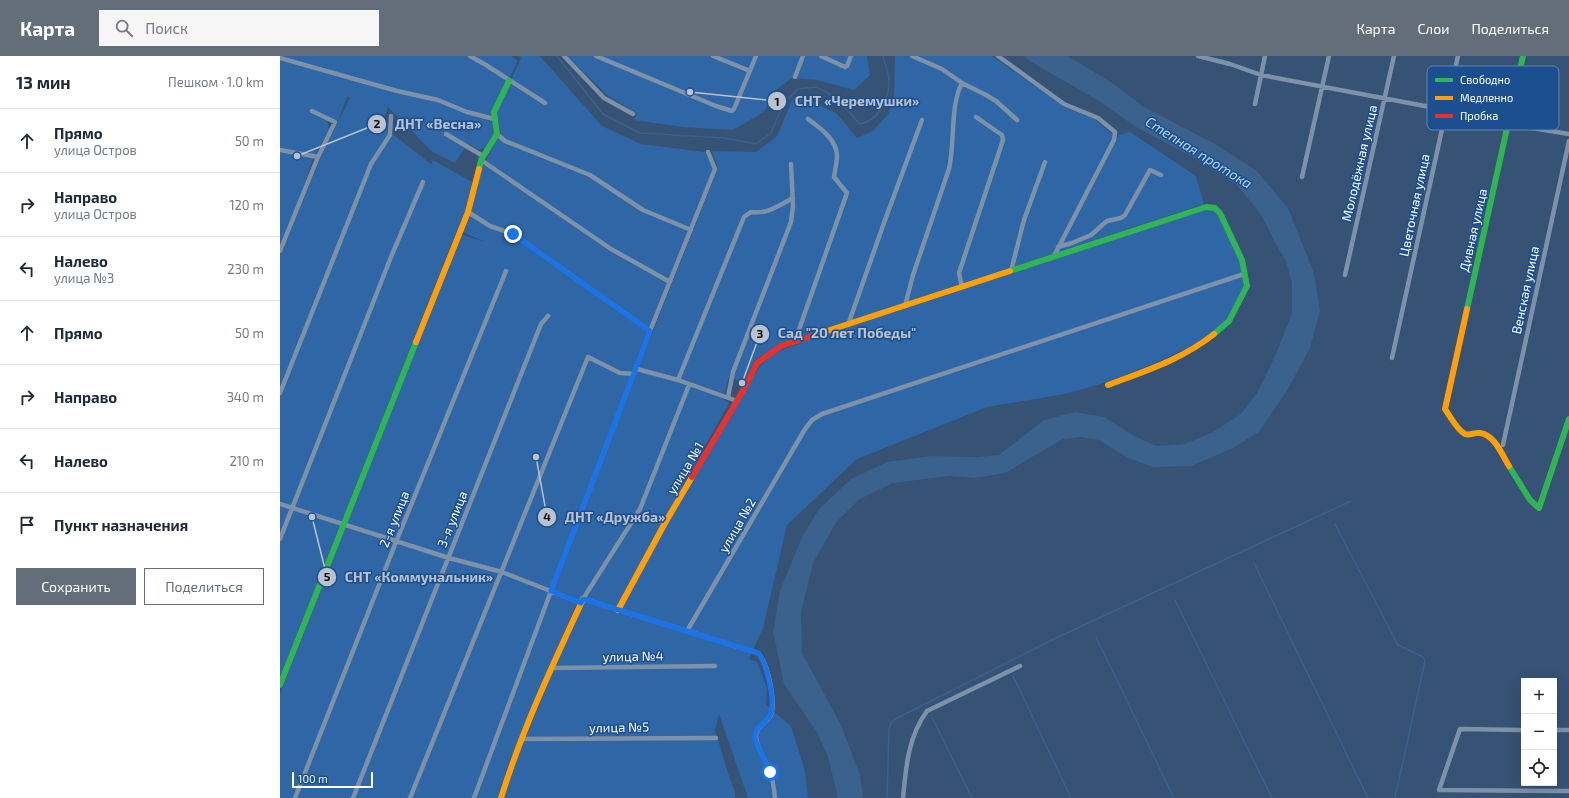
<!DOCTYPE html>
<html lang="ru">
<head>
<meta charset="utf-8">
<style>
	:root { --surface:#fff; --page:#f6f6f7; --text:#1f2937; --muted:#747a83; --line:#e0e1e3; --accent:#646e7b }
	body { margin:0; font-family:"Exo 2",sans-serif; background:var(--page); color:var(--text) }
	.controls { position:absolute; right:12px; bottom:12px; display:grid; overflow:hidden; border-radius:0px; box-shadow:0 4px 16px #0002 }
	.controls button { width:36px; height:36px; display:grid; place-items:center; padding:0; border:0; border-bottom:1px solid var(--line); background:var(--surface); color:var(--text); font:20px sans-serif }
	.scale { position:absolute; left:12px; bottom:10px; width:81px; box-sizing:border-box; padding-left:4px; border:2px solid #fff; border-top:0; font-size:11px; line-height:14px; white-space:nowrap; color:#fff; -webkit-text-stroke:3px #1b4f8f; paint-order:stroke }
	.stop { position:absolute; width:12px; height:12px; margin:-9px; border:3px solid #1a73e8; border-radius:50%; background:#fff }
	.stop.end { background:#1a73e8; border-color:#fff; box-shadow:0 1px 4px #0008 }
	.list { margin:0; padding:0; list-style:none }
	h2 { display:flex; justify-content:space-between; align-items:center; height:52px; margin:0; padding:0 16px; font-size:17px }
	h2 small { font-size:13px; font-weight:400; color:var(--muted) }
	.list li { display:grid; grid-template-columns:26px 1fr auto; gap:12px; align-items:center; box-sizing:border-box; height:64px; padding:0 16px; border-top:1px solid var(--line) }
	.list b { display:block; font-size:15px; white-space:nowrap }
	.list p { margin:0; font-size:13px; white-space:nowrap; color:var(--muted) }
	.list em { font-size:13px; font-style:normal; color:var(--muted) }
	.actions { display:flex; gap:8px; padding:12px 16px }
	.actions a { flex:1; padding:9px 0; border:1px solid var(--accent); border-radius:0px; text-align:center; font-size:14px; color:var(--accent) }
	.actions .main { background:var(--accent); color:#fff }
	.icon { flex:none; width:22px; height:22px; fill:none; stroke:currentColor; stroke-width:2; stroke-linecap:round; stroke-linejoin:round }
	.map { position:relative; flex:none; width:1289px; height:742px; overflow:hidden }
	header { display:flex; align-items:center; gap:24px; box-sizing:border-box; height:56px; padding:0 20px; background:var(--accent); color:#fff }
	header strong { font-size:19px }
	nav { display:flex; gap:22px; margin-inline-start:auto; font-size:14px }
	.search { width:280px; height:36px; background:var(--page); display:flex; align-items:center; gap:10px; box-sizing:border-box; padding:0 14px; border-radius:0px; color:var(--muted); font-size:15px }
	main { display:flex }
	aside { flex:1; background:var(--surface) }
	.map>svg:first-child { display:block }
	.green { fill:#2f66a5 }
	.water { fill:#3b618d }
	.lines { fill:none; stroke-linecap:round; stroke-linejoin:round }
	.stream { stroke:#3b618d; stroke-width:1.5 }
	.street { stroke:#7d92a8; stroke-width:4.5 }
	.fast { stroke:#30b455; stroke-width:6 }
	.slow { stroke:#ff9f0a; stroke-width:6 }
	.jam { stroke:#e5322d; stroke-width:6 }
	.route { stroke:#1a73e8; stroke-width:5 }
	.labels { text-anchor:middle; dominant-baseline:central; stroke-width:3; stroke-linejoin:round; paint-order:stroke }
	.street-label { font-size:13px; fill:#fff; stroke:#1b4f8f }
	.water-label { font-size:14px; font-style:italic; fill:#b5d3f5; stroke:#1b4f8f }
	.key { fill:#1b4f8f; stroke:#5f84b1; stroke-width:1 }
	.key-label { font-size:11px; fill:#fff }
	.leader { fill:none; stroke:#b9c2ce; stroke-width:1.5 }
	.callout-dot { fill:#b9c2ce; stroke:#1b4f8f; stroke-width:1.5 }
	.mark-label { font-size:12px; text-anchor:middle; font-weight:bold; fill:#111 }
	.callout-label { font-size:14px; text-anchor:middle; font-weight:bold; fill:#b9c2ce; stroke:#1b4f8f; stroke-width:3; stroke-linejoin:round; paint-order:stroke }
</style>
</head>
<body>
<header>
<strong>Карта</strong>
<div class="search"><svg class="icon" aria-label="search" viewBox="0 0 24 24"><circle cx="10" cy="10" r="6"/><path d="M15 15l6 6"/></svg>Поиск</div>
<nav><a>Карта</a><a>Слои</a><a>Поделиться</a></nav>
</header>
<main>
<aside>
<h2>13 мин<small>Пешком · 1.0 km</small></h2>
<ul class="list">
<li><svg class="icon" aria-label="ahead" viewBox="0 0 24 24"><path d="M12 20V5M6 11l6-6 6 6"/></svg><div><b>Прямо</b><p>улица Остров</p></div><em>50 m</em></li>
<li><svg class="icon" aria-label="right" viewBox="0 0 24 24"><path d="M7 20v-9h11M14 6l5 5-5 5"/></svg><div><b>Направо</b><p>улица Остров</p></div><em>120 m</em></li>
<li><svg class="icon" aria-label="left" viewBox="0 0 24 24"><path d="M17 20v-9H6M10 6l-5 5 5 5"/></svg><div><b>Налево</b><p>улица №3</p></div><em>230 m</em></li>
<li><svg class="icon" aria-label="ahead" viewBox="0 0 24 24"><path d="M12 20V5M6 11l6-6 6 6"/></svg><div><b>Прямо</b></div><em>50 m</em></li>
<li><svg class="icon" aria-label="right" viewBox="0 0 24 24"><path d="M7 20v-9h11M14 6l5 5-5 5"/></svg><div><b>Направо</b></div><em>340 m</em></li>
<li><svg class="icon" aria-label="left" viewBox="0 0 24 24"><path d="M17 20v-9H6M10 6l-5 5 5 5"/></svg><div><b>Налево</b></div><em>210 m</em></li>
<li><svg class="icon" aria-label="arrive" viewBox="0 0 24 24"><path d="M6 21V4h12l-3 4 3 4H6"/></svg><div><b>Пункт назначения</b></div></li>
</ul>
<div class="actions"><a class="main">Сохранить</a><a>Поделиться</a></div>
</aside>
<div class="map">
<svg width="1289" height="742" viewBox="0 0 1289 742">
	<rect width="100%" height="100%" fill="#365274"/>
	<!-- green -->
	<path class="green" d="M0,0h231l7,5 -30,60 4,1 2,12 -10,14 -5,2 -11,-7 -13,20 -24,-12 -43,-44 -3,9 1,13 45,35 2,-4 41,23 23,-44 4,-5 -5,-21 25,-55 -3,-2h22l62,70 39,18 64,8 8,17 -76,188 5,2 76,-191 -6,-17 44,1 21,-16 15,-36 11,-3 33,16 21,25 16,-7 16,-18 5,-16 1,-41h97l73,51 29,12 23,19 2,-3 11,-3 66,44 8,28 -421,139 -27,16 -13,23 -14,-5 -6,22 6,4 -64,115 5,2 89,-153 17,-15 33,-12 400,-131 8,3 23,49 6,25 -19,34 -29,23 -43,20 -48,19 -42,12 -78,13 -130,52 -70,66 -24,103 -14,31 8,3 10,26 -1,17 25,21 14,45 3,27h-60l-29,-84 -4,16 14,46 6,16v6h-233l16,-42 61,-146 61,-98 -65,95 -67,158 -10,33h-218v-104l180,-460 26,8 -29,-12 -177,447v-421l43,-104 27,-54 -3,-2 -9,25 -28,-13v4l17,9 2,8 -17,32 -17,53 -15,34z
		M287,0h300l3,19 -16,15 -37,-10 -25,-2 -15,11 -13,23 -31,18 -51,-3 -48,-7 3,-7 -30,-18z"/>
	<!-- water -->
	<path class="water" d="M743,0h44l44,26 33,25 71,37 42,27 31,37 26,65 6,38 -10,37 -22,41 -29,43 -28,17 -40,17 -38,1 -25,-9 -29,-18 -18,-3 -18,2 -58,34 -30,5 -26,-2 -56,7 -33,16 -23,22 -24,42 -12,49 1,41 39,72 19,50 3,23h-25l-10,-41 -11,-25 -33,-48 -11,-53 7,-40 22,-54 17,-28 32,-30 36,-17 44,-6 47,1 21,-2 45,-35 31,-8 29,5 32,20 20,9 29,-2 28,-12 28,-18 16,-21 19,-39 16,-41v-30l-6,-22 -10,-17 -16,-31 -24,-29 -36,-23 -64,-34 -37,-26 -68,-39z"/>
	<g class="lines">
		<!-- stream -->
		<path class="stream" d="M277,0l46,58 37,19 84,5 32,6 15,-11 11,-27 16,-17 19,-2 19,11 24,26c18,-3 28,-23 29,-40 1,-9 -4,-20 -6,-28
			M1055,468l63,121 25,12 2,4 -30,137
			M974,507l114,235
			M895,544l97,198
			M816,581l78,161
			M733,620l58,122
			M652,661l40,81
			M607,742l2,-70 2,-5 4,-4 161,-81 295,-137"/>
		<!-- street -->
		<path class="street" d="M190,0l16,9 59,38
			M284,0l40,42 29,16
			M316,0l120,50 16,5 2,-2 22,-53
			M433,0l37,15
			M541,0l24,11 2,-1 4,-10
			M632,0l30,13 20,14 24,12 10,6 21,19
			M718,0l66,48 34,14 17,14 -1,8 -60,116
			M918,0l32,8 31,11 185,35 62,14 61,10
			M0,2l117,33 41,9 29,12 27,7
			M515,21l8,-21
			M975,48l10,-48
			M166,78l37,22
			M217,78l8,7 85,34 53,35 48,20
			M0,94l38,7
			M201,104l130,89 59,33
			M1022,121l27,-121
			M188,156l22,14 23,8 137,97
			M778,191l14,-4 19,-8 16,-14 14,-3 4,-3 25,-45 11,5
			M0,195l38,-94 17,-35 -23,-11
			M731,215l13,-51 21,-58
			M1065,219l49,-219
			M682,231l-3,-14 44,-133 -1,-5 -26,-18
			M625,250l8,-31 36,-106c6,-26 1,-64 13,-86
			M568,269l37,-105 37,-100
			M515,285l52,-148 -13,-16c1,-7 3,-15 3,-22 -1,-16 -17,-27 -29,-36
			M1112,302l66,-302
			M357,313l41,11 59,21
			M398,324l66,-163 7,-5c17,2 27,-6 42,-14
			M409,329l-49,124 -57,90 175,54c10,10 18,49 13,62 -4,8 -16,12 -15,22 0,10 10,24 14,34 3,8 4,18 5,27
			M0,337l91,-229 19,-29 1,-19
			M448,341l5,-25 58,-150 2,-16 -2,-42
			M1223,389l66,-304
			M0,448l169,54 53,14 79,31
			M0,483l111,-282 32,-75
			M407,575l118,-202 7,-9 10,-6 422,-140
			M271,612l164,-2
			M1244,674l-64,-1 -21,61 130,1
			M1274,674h15
			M242,683l194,-1
			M15,742l101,-256 110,-271
			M73,742l188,-474 7,-8
			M130,742l178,-441 32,16 14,1
			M194,742l77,-207 99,-260 65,-162 -7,-17
			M623,742c3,-31 5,-61 24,-87l93,-45"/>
		<!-- fast -->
		<path class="fast" d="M199,113l2,-9 16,-26 -3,-22 15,-31
			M730,215l196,-64 9,1 5,5 22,47 5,26 -18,35 -15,13
			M1187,253l56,-253
			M1229,410l21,34 9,8 30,-89
			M0,629l136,-343"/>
		<!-- slow -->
		<path class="slow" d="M1187,253l-22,100c5,7 12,21 20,25 5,2 10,-2 15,-1 15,2 22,22 29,33
			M538,278l192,-63
			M136,286l52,-130 11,-43
			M828,329c37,-14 75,-26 106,-51
			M338,554l47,-87 27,-46
			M221,742c21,-68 52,-134 82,-199"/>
		<!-- jam -->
		<path class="jam" d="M412,421l52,-88 13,-26 24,-17 37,-12"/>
	</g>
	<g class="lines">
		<!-- route -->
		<path class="route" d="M233,178l137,97 -99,260 30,12 2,-4 175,54c9,10 18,50 12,62 -4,9 -16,12 -15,23 1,7 12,26 15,34"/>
	</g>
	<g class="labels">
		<!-- street labels -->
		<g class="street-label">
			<text transform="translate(1079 107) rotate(-77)">Молодёжная улица</text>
			<text transform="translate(1134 149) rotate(-78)">Цветочная улица</text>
			<text transform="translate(1193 174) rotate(-77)">Дивная улица</text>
			<text transform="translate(1245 234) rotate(-78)">Венская улица</text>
			<text transform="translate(405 412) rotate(-59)">улица №1</text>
			<text transform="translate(114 463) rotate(-68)">2-я улица</text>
			<text transform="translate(172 463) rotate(-68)">3-я улица</text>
			<text transform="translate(457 469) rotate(-60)">улица №2</text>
			<text transform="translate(353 600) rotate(-1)">улица №4</text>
			<text transform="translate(339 671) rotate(-1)">улица №5</text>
		</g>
		<!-- water labels -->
		<g class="water-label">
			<text transform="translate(919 96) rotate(32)">Степная протока</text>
		</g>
	</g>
	<!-- legend -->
	<rect x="1147" y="10" width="132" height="64" rx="6" class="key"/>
	<rect x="1155" y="22" width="18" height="4" fill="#30b455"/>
	<rect x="1155" y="40" width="18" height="4" fill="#ff9f0a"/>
	<rect x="1155" y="58" width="18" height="4" fill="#e5322d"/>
	<g class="key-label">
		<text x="1180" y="28">Свободно</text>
		<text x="1180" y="46">Медленно</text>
		<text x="1180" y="64">Пробка</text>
	</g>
	<!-- callouts -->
	<path class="leader" d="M410 36L497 45M17 100L97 68M462 327L480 278M256 401L267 461M32 461L47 521"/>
	<g class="callout-dot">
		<circle cx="410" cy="36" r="4"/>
		<circle cx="17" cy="100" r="4"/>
		<circle cx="462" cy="327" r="4"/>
		<circle cx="256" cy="401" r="4"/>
		<circle cx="32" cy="461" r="4"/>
		<circle cx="497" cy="45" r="10"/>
		<circle cx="97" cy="68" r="10"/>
		<circle cx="480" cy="278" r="10"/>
		<circle cx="267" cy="461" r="10"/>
		<circle cx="47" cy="521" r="10"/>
	</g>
	<g class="mark-label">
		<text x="497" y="50">1</text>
		<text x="97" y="72">2</text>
		<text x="480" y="282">3</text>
		<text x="267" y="465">4</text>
		<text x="47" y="525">5</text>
	</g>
	<g class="callout-label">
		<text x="577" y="50">СНТ «Черемушки»</text>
		<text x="158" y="73">ДНТ «Весна»</text>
		<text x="567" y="282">Сад "20 лет Победы"</text>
		<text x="335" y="466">ДНТ «Дружба»</text>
		<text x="139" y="526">СНТ «Коммунальник»</text>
	</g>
</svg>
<div class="controls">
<button>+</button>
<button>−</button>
<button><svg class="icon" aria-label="locate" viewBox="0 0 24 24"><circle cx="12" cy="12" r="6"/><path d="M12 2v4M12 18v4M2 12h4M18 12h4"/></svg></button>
</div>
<div class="scale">100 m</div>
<div class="stop" style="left:490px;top:716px"></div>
<div class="stop end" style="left:233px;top:178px"></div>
</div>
</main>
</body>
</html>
